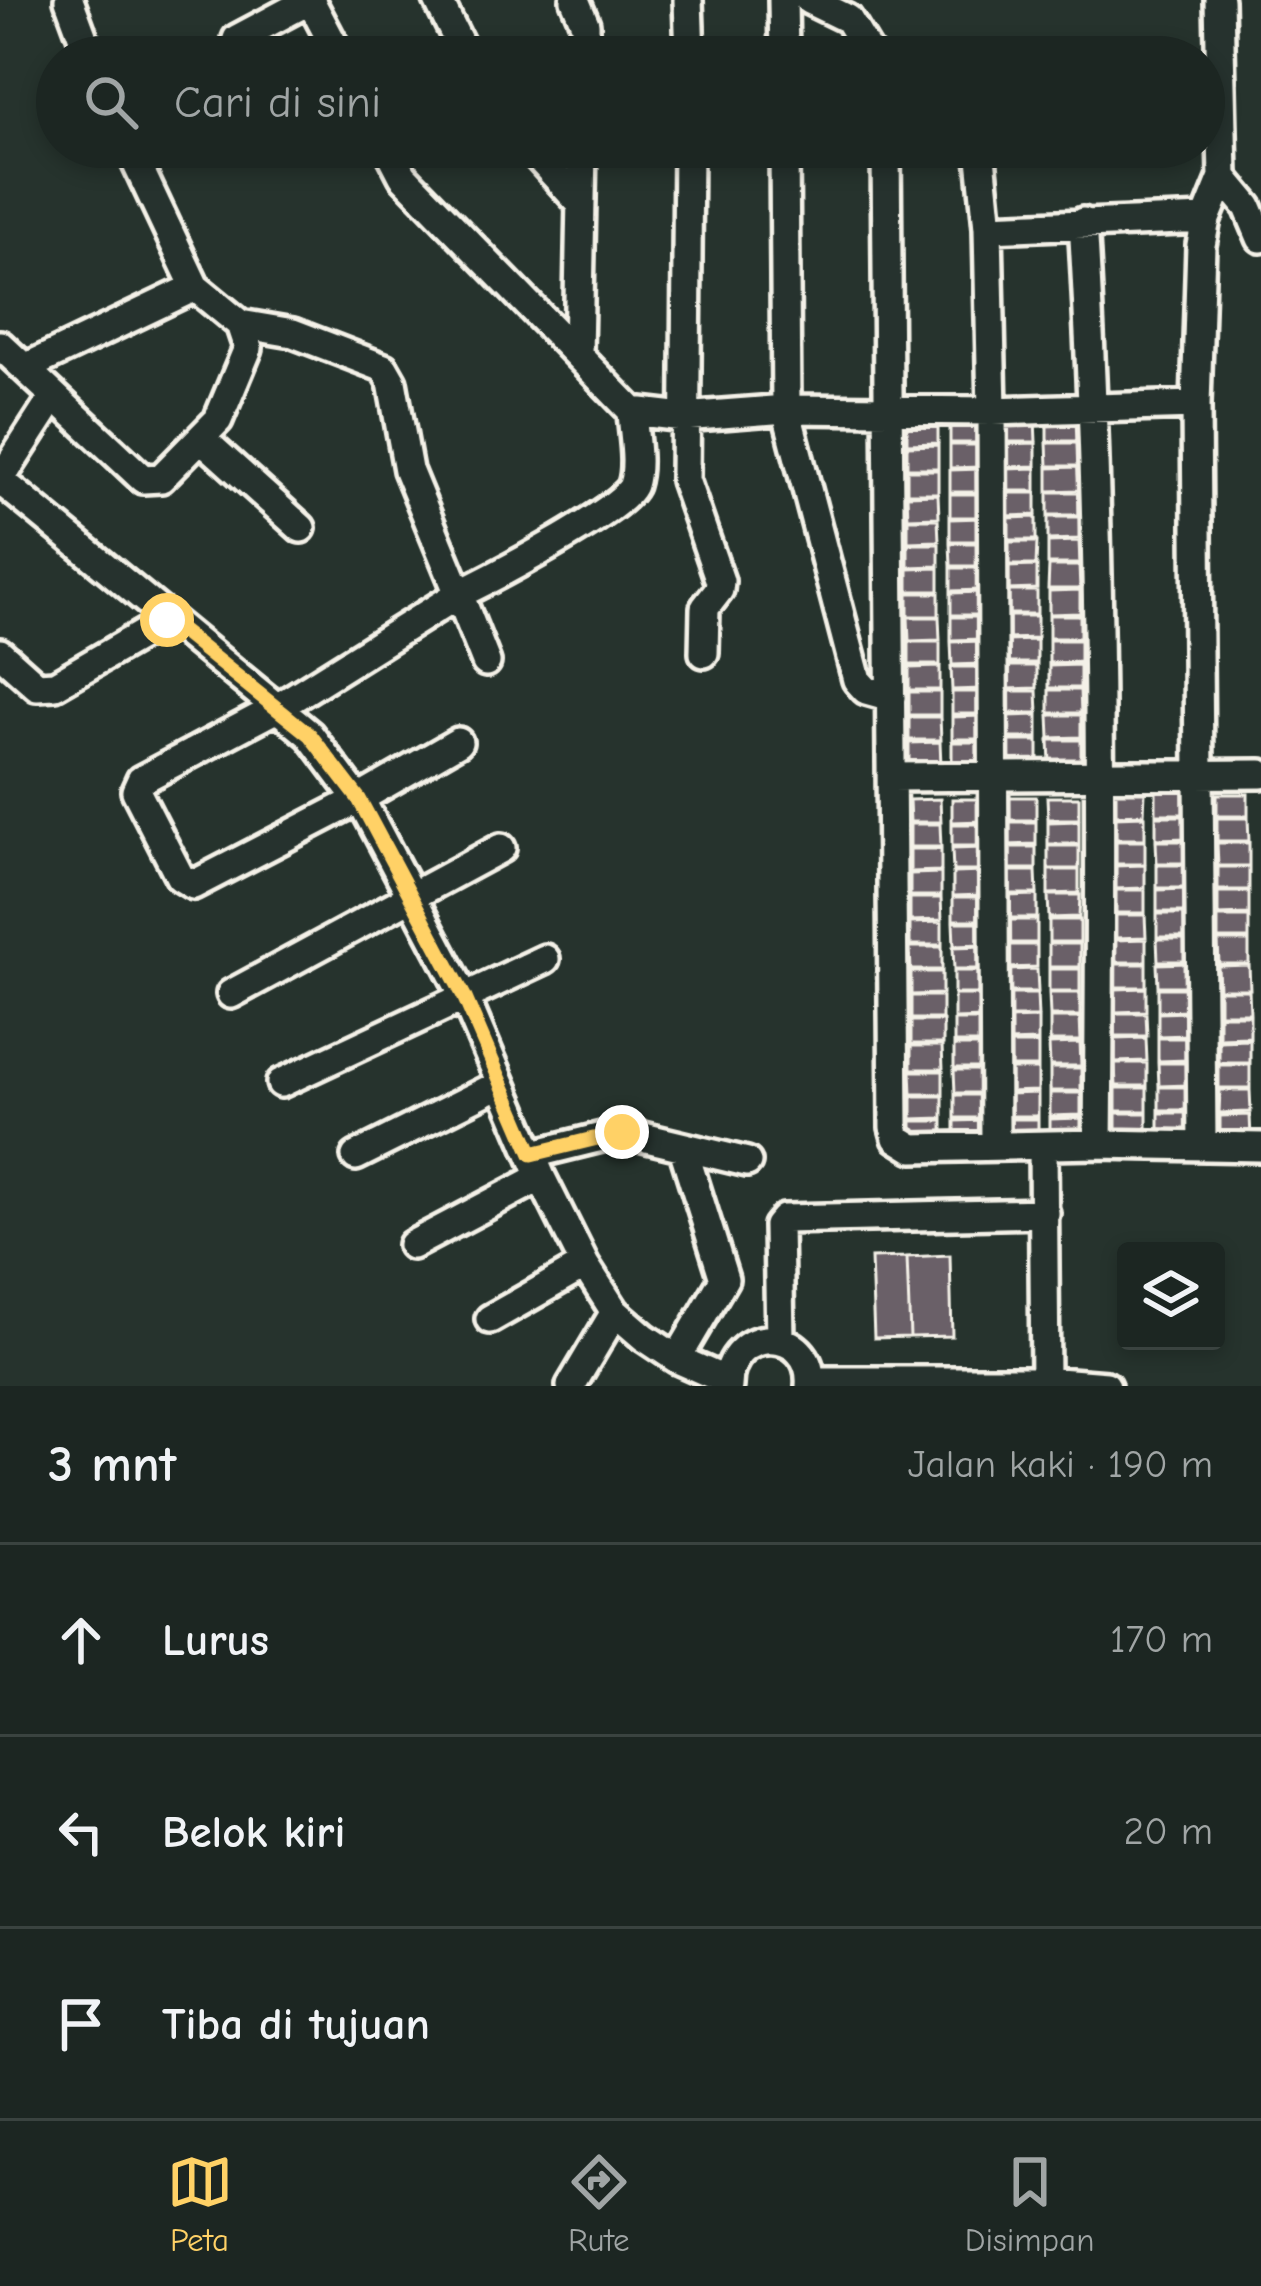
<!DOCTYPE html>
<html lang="id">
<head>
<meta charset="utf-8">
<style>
	:root { --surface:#1c2622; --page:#252e2a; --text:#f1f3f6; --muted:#a0a5a5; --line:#3a4340; --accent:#ffd166 }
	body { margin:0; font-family:"Comic Neue",sans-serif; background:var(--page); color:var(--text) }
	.controls { position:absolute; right:36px; bottom:36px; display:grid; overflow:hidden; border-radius:12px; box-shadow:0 6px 18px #0003 }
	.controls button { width:108px; height:108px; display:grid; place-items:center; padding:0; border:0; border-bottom:3px solid var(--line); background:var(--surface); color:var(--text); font:60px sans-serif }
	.stop { position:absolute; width:36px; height:36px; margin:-27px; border:9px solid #ffd166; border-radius:50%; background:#fff }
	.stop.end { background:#ffd166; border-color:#fff; box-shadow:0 3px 12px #0008 }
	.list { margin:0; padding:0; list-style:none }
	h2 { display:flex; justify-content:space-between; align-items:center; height:156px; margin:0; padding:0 48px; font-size:51px }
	h2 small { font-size:39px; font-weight:400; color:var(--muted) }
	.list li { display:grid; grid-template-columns:78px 1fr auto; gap:36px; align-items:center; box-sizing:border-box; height:192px; padding:0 48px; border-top:3px solid var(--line) }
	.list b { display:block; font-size:45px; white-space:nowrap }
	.list em { font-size:39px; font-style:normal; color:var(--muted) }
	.icon { flex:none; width:66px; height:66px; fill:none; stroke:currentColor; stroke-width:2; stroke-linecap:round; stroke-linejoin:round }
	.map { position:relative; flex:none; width:1261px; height:1386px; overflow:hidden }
	.search { position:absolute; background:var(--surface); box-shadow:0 6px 18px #0003; left:36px; right:36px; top:36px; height:132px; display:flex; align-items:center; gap:30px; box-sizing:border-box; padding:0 42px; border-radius:66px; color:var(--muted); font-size:45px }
	.sheet { height:732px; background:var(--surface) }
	nav { display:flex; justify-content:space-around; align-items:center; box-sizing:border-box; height:168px; border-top:3px solid var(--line); background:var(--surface); font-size:33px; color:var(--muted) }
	nav a { display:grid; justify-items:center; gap:6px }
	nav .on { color:var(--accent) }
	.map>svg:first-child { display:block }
	.building { fill:#6a6067; stroke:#f4f1e8; stroke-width:3 }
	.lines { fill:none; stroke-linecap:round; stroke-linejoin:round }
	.street-casing { stroke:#f4f1e8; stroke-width:36 }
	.street { stroke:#26332d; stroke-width:27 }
	.route { stroke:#ffd166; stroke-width:15 }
</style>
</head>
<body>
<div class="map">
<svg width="1261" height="1386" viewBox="0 0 1261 1386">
	<rect width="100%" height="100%" fill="#26332d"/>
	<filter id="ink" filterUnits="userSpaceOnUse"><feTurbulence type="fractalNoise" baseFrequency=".00833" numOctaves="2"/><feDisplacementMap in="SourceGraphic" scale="24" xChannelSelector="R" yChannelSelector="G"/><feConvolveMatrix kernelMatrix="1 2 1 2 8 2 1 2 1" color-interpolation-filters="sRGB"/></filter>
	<g filter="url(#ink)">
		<!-- building -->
		<path class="building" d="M1078,418v23h-31v-22z
			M1004,419h31l1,23h-32z
			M950,420h30l1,23h-31z
			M907,421h31v22l-31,1z
			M1036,443v23l-31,1 -1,-23z
			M1047,443h31v23h-30z
			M938,445v23h-31v-22z
			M950,445h31v22l-31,1z
			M1078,467l1,23 -31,1v-23z
			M1036,468v23h-31v-22z
			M981,469v23h-31v-22z
			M907,470h31v23h-31z
			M1048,492h31v23h-31z
			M1005,493h31v22l-31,1z
			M938,494l1,23 -31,1 -1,-23z
			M950,494h31l1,23h-32z
			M1036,517v23h-31v-22z
			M1048,517h31v22l-31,1z
			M982,518v23h-32v-22z
			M908,519h30l1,22 -31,1z
			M1079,541l1,23h-32v-22z
			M1005,542h32l-1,23h-30z
			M950,543h32v23h-31z
			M908,544h31v22l-31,1z
			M1037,566v23l-31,1v-23z
			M1049,566h30l1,23h-32z
			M939,568v23h-31v-22z
			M951,568h31v22l-31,1z
			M1080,590v23l-31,1v-23z
			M1006,591h31v23h-31z
			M982,592v23h-31v-22z
			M908,593h31v23h-31z
			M1049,615h31v23h-31z
			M1006,616h31v22l-31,1z
			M908,617h31l1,23 -31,1z
			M951,617h31l1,22 -32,1z
			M1037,640v23h-30l-1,-22z
			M1049,640h31v22l-31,1z
			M983,641v23l-31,1 -1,-23z
			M909,642h31v23h-31z
			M1080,665v23h-31v-22z
			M1006,666h31v22l-30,1z
			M940,667v23h-31v-22z
			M951,667h32v22l-31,1z
			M1049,690h31l1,23h-32z
			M1007,691h30l1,22h-31z
			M909,692h31v23h-31z
			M952,692h31v22h-31z
			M1038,715v23h-31v-22z
			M1049,715h32v22l-31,1z
			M983,716v23h-31v-22z
			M909,717h31l1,23h-32z
			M1049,740h32v23h-31z
			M1007,741h31v22l-31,1z
			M940,742l1,23h-32v-22z
			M952,742h31v22l-31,1z
			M1156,791h31v23h-31z
			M1113,792h32l-1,22 -30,1z
			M1217,794h31v22h-31z
			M1005,797h31v23h-31z
			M1047,797h32v22h-31z
			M940,799l1,23h-31l-1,-22z
			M952,799h31l1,22 -32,1z
			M1145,816v23h-31l-1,-22z
			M1156,816h31l1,22 -32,1z
			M1217,818h31l1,23h-32z
			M1079,821v23h-31v-22z
			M1005,822h31v22l-31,1z
			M910,824h30l1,23h-31z
			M952,824h32v22h-32z
			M1114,841h31v23h-31z
			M1156,841h32v22h-31z
			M1217,843h32v23h-31z
			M1048,846h31v23h-31z
			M1005,847h31v22h-31z
			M984,848v23h-31l-1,-22z
			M910,849h31v22l-31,1z
			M1145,865v23l-31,1v-23z
			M1157,865h31v23h-31z
			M1218,867h31v23h-31z
			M1048,870h31v23l-31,1z
			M1005,871h31l1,23h-32z
			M984,872v23l-31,1v-23z
			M941,873v23h-31v-22z
			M1188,889v23h-31v-22z
			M1114,890h31v23h-30z
			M1218,892h31v22l-31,1z
			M1037,895v23h-31l-1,-22z
			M1048,895h32l-1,22 -30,1z
			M953,897h31v23h-31z
			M910,898h31l1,22 -32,1z
			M1157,914h31l1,23h-32z
			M1115,915h30l1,22 -31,1z
			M1218,917h31v22h-31z
			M1006,920h31v23h-31z
			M1049,920h31v22h-31z
			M942,922v23h-32v-22z
			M953,922h31v22l-30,1z
			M1146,939v23h-31v-22z
			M1157,939h32v22h-31z
			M1218,941h31v23h-30z
			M1049,944h31v23h-31z
			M1006,945h31v22l-31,1z
			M984,946l1,23h-31l-1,-22z
			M910,947h32v23h-31z
			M1189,963v23h-31l-1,-22z
			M1115,964h31v23h-31z
			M1249,965l1,24h-31l-1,-23z
			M1037,969l1,23h-32v-22z
			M1049,969h31v23h-31z
			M954,971h30l1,23h-31z
			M911,972h31v22l-31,1z
			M1146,988v23l-31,1v-23z
			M1158,988h31v22l-31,1z
			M1219,990h30l1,23h-31z
			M1049,993h31v23h-30z
			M1006,994h31l1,23h-32z
			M954,995h31v23l-31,1z
			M911,996h31v23h-31z
			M1189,1012v23l-31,1v-23z
			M1115,1013h31l1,23h-32z
			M1219,1015h31v22l-31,1z
			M1038,1018v23l-31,1v-23z
			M1050,1018h30l1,23h-31z
			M954,1020h31v23h-31z
			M911,1021h32v23h-32z
			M1146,1038l1,23 -32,1v-23z
			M1158,1038h31v22l-31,1z
			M1250,1040v23h-31v-22z
			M1080,1043l1,23h-31l-1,-22z
			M1006,1044h32v23h-31z
			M911,1046h31l1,23h-32z
			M954,1046h31v22h-31z
			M1115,1063h32v23h-31z
			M1158,1063h31v22l-30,1z
			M1219,1065h31v23h-31z
			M1050,1068h31v23h-31z
			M1007,1069h31v22l-31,1z
			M954,1070h31l1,23h-31z
			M911,1071h32v23h-31z
			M1159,1087h30l1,23h-31z
			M1116,1088h31v23h-31z
			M1220,1090h30l1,22 -32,1z
			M1038,1093v23h-31v-22z
			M1050,1093h31v22l-31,1z
			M955,1095h31v23h-31z
			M912,1096h31v22l-31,1z
			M1116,1113h31v23h-31z
			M1159,1113h31v22l-31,1z
			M1250,1115l1,23h-31v-22z
			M1081,1118v23h-31v-22z
			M1007,1119h31v22l-31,1z
			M986,1120v23h-31v-22z
			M912,1121h31v23h-31z
			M950,1255l2,81 -42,1 -3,-80z
			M907,1257l3,80 -36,1 -3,-80z"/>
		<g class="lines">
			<!-- street casing -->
			<g class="street-casing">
				<path id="street" d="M69,0l21,57
					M310,0l30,57
					M438,0l28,57
					M575,0l10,24v33
					M688,0l2,57
					M783,0l1,57
					M809,0l39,19 23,38
					M237,39l73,-39
					M388,147l15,29 229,235 51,6 103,-8 206,2 204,-6
					M529,147l51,56
					M688,147l-3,333 35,101 -1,9 -14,18 -1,45
					M784,147l2,262 71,271 9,10 25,7
					M886,147l8,980 3,11 16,10 185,-4 163,3
					M980,147l8,81 4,183 3,735
					M1223,177l25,30 13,31
					M1083,222c19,307 18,614 15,922
					M988,228l218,-9
					M240,324l53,9 91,35 8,14 16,88 51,124c29,-14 166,-85 174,-109 7,-22 0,-51 -1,-74
					M0,345l143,134 18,-1 57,-58 30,-72 -8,-24 -45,-37 -66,-140
					M578,354l4,-207
					M25,368l170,-81
					M202,439l99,89
					M0,480l310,255 56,75 98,186 77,181 44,88 30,47 29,25 33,22 50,22
					M0,480l53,-82
					M0,653l37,33 18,-1 112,-65
					M458,742l-99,57 -166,86 -13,-8 -44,-86 5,-11 136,-72 182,-114 27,68
					M892,777l369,-3
					M231,994l270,-146
					M281,1083l264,-124
					M1202,1145l-6,-740 5,-160 5,-26 17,-42 -4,-177
					M1043,1147l2,234
					M533,1154l89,-22 125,30
					M356,1156l144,-72
					M412,1245l129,-68
					M490,1319l95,-54
					M780,1340l-2,-114 6,-7 261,-6
					M677,1359l47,-80 -41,-131
					M811,1381h234l61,5
					M571,1386l44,-74
					M728,1386c0,-62 87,-61 82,0"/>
			</g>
			<!-- street -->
			<use href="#street" class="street"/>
		</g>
	</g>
	<g class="lines" filter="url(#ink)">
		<!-- route -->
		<path class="route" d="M167,620l143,115 49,64 105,197 68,158 90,-22"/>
	</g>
</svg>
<div class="controls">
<button><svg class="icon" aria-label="layers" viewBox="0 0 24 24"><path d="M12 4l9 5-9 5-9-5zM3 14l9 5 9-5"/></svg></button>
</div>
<div class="stop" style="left:167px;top:620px"></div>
<div class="stop end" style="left:622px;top:1132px"></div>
<div class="search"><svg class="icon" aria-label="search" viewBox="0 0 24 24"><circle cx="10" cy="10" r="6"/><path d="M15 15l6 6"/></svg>Cari di sini</div>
</div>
<section class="sheet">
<h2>3 mnt<small>Jalan kaki · 190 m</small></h2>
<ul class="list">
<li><svg class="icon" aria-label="ahead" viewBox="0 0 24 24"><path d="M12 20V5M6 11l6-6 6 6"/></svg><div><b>Lurus</b></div><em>170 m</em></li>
<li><svg class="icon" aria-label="left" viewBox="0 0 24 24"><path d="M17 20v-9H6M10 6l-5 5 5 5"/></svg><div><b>Belok kiri</b></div><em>20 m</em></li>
<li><svg class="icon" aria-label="arrive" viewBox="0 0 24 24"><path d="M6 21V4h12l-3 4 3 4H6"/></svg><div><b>Tiba di tujuan</b></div></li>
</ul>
</section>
<nav>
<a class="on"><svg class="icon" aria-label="map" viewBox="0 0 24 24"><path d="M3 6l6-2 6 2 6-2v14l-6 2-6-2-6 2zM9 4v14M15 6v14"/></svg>Peta</a>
<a><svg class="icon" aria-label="directions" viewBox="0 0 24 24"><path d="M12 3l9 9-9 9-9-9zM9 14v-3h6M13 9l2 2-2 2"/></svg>Rute</a>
<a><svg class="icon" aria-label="saved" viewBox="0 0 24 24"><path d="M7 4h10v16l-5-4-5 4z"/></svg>Disimpan</a>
</nav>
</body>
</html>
